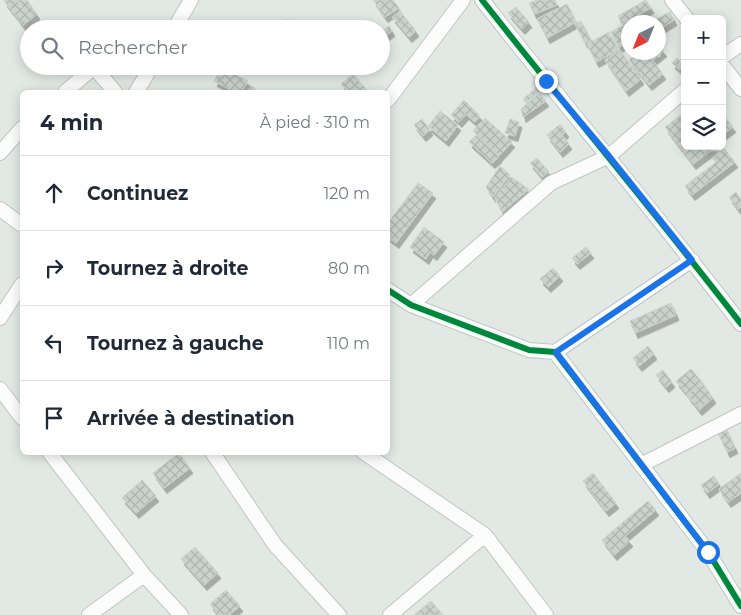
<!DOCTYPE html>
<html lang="fr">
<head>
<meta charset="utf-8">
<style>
	:root { --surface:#fff; --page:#f2f2f3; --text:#1f2937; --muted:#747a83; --line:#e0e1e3 }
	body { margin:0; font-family:Montserrat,sans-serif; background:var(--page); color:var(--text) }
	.controls { position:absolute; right:15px; top:15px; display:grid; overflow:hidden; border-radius:8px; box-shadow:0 2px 12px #0003 }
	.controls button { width:45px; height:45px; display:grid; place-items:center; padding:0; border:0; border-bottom:1px solid var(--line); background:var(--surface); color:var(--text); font:25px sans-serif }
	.compass { position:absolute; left:621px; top:15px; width:45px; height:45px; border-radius:50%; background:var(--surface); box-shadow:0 2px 12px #0003; rotate:223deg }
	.stop { position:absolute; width:15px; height:15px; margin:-11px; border:4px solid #1a73e8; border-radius:50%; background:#fff }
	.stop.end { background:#1a73e8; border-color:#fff; box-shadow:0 1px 5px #0008 }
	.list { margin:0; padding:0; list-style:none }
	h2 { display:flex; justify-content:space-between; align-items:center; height:65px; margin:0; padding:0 20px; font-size:21px }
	h2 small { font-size:16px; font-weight:400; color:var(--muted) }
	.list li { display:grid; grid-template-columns:32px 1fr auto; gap:15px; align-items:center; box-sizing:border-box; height:75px; padding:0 20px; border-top:1px solid var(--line) }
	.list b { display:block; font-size:19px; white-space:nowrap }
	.list em { font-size:16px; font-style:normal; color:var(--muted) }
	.icon { flex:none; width:28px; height:28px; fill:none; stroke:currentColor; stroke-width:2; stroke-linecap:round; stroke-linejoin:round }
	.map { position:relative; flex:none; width:741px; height:615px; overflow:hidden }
	.search { position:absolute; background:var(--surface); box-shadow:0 2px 12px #0003; left:20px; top:20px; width:370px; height:55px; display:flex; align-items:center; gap:12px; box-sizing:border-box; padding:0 18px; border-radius:28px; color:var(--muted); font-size:19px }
	.panel { position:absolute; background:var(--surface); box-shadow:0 2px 12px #0003; left:20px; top:90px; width:370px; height:365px; border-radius:8px }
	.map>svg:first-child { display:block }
	.building { fill:url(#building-cross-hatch); stroke:#cbd2ce; filter:url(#shadow) }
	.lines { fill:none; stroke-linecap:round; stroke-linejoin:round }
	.minor-casing { stroke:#bfc6c2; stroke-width:16 }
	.minor { stroke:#fbfcfb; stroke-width:14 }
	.cycleway-casing { stroke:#f0f9f3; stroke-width:9 }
	.cycleway { stroke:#00873e; stroke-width:6 }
	.route { stroke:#1a73e8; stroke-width:6 }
</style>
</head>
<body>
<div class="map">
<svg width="741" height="615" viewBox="0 0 741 615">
	<defs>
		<pattern id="building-cross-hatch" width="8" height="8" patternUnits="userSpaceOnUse" patternTransform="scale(1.25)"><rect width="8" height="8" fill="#cad2ce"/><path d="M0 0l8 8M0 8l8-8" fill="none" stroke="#adb5b1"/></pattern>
		<filter id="shadow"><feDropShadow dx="3" dy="5.5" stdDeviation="0" flood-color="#0004"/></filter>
	</defs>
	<rect width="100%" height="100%" fill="#e2e9e5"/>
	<!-- building -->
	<path class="building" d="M5,0h11l15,19 -8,6 -19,-24z
		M17,0h10l10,14 -6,5z
		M373,0h20l6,8 -14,9z
		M537,0h18l2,5 -23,9 -5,-11z
		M646,0l5,8 -29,16 -4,-8z
		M567,4l9,18 -29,16 -10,-19z
		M516,7l13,15 -7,7 -14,-16z
		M400,11l16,20 -7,6 -17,-20z
		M670,12l4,8 -16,10v-8h-7z
		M288,19l7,8 -2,2h-17z
		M581,21l10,19 -6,3 -10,-19z
		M628,23v19l-9,5 -8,-15z
		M389,26l3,5 -6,4 -3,-5z
		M609,32l9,18 -22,12 -9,-18z
		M658,45l6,6 -11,9 -6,-8h11z
		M620,50l21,29 -15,12 -21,-31z
		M638,52h8l17,22 -14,11 -20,-25z
		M677,58l7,7 -4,5 -8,-7z
		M222,67l26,14 -7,11h-6l-21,-11z
		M353,74l16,18h-21l-7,-8z
		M252,86l6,5 -1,1h-10z
		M536,88l3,3 -13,12 -3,-4z
		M539,93l7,8 -23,16 -2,-8z
		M464,100l16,16 -5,6 -9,-8 -7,8 -8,-7z
		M440,111l18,14 -12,16 -18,-15z
		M685,112v34h32l-24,18 -28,-37z
		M724,116l9,11 -11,8v-18z
		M485,118l27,24 -13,14 -26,-25z
		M422,119l8,11 -7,6 -9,-11z
		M510,119l9,3 -4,14 -10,-3z
		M560,124l6,8 -4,3 7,9 -9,8 -13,-17z
		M476,135l23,22 -7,6 -23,-21z
		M724,148l11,14 -43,33 -7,-9 31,-24 -4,-4z
		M537,158l12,14 -7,5 -12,-14z
		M500,166l10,9 -17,22 -7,-10z
		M511,177l18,12 -27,23 -7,-14z
		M418,183l15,10 -37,50 -8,-6v-14z
		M736,192l5,7v8l-3,2 -9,-12z
		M424,227l20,15 -10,13 -4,-3 -4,7 -16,-12z
		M586,247l5,6 -14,11 -5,-6z
		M553,268l7,8 -12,11 -8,-8z
		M671,303l5,12 -41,18 -5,-12z
		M648,346l6,8 -15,12 -6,-8z
		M691,369l11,13 -15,12 -11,-13z
		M663,370l9,12 -6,5 -10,-12z
		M702,382l11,16 -14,12 -12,-15z
		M724,425l11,23 -8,4 -11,-23z
		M179,453l11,15 -26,20 -11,-15z
		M593,473l23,30 -10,8 -23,-30z
		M741,473v20l-13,9 -9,-13z
		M714,476l5,8 -12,9 -6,-8z
		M142,480l14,16 -20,17 -14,-15z
		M648,501l8,9 -31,26 5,5 -16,14 -12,-15z
		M195,547l23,26 -14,12 -23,-26z
		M226,590l14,16 -11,9h-10l-9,-11z
		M431,601l12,14h-29z"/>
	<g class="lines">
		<!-- minor casing -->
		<g class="minor-casing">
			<path id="minor" d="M482,0c86,109 175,215 259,324
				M672,0l15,19
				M174,29l17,-29
				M722,57l19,-13
				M722,65l19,24
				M65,92l29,-25 21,25
				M136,92l16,-26
				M388,100l75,-100
				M0,153l22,-25
				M0,209l22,16
				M388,290l23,15 118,45 26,2 153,200 33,54
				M411,305l140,-122 58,-27 76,-66
				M0,318l22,-34
				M555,352l137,-92
				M0,389l22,29
				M49,452l95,123 37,40
				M212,452l63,93 64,70
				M363,452l122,83 61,80
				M641,465l100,-51
				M89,615l55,-40
				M390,615l95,-80"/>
		</g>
		<!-- minor -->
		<use href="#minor" class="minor"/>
		<!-- cycleway casing -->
		<g class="cycleway-casing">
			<path id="cycleway" d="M482,0c86,109 175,215 259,324
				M388,290l23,15 118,45 26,2 153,200 33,54"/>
		</g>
		<!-- cycleway -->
		<use href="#cycleway" class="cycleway"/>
	</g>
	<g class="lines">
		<!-- route -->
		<path class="route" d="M546,81l63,75 83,104 -136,92 152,200"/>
	</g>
</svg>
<div class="controls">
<button>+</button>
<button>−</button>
<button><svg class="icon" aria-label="layers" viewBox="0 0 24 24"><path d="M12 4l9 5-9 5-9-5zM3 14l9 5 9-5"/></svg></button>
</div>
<svg class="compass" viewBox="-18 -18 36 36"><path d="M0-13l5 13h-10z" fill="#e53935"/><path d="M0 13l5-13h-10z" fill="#747a83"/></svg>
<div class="stop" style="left:708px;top:552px"></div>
<div class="stop end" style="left:546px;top:81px"></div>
<div class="search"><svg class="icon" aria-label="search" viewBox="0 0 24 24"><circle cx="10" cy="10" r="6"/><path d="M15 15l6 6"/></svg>Rechercher</div>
<section class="panel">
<h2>4 min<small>À pied · 310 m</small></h2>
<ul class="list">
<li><svg class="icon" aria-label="ahead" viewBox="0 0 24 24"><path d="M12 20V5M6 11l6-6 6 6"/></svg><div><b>Continuez</b></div><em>120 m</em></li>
<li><svg class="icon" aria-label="right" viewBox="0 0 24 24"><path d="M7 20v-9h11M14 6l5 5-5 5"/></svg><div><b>Tournez à droite</b></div><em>80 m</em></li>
<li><svg class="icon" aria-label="left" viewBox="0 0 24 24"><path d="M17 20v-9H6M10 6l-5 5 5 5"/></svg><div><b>Tournez à gauche</b></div><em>110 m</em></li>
<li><svg class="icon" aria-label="arrive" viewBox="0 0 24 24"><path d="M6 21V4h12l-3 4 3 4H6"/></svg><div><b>Arrivée à destination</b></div></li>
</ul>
</section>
</div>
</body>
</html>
